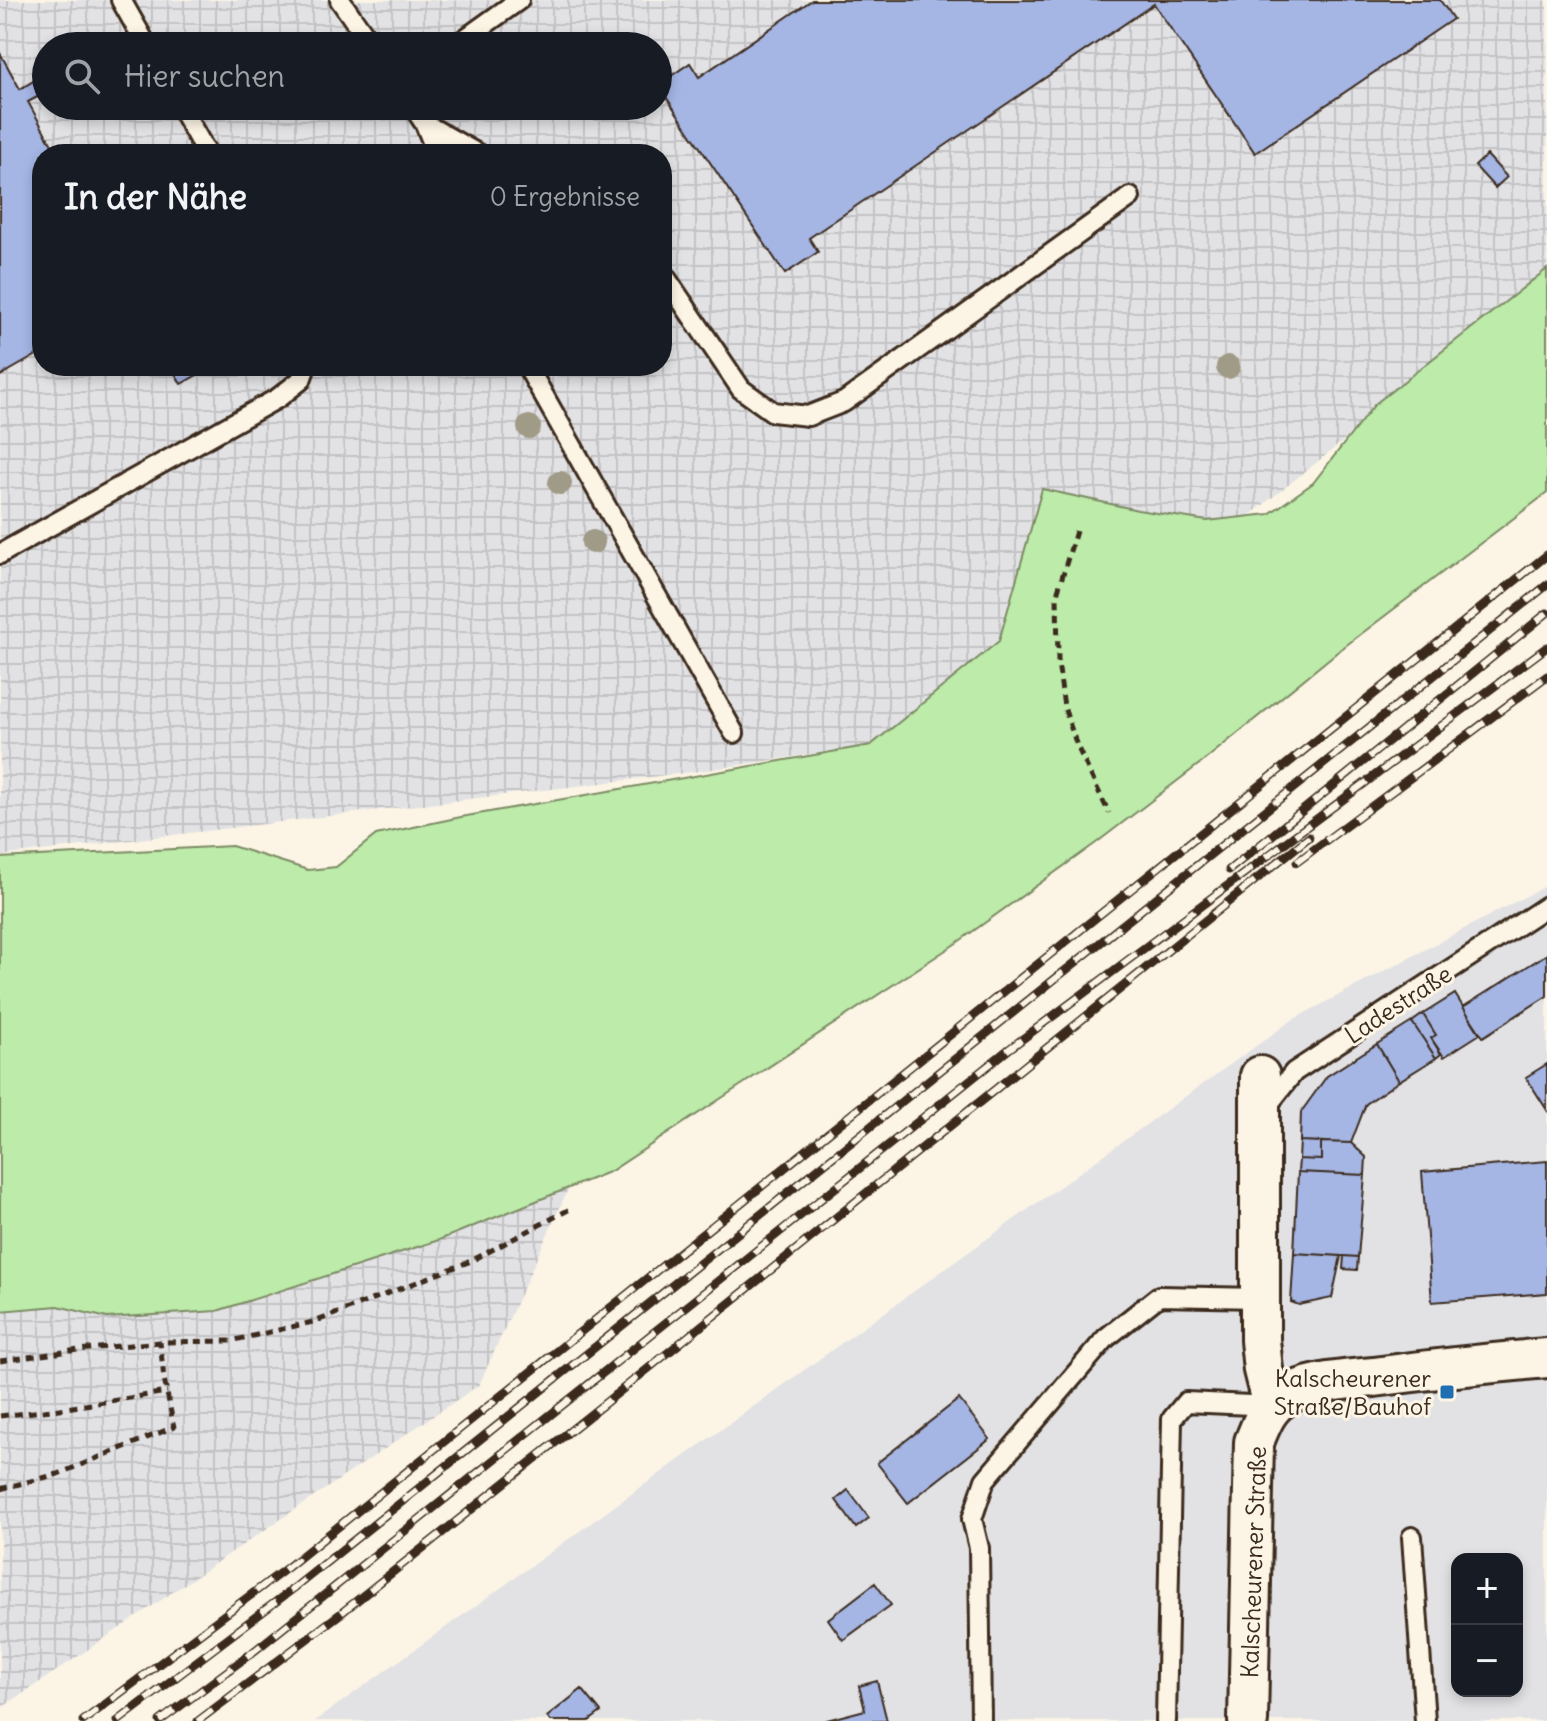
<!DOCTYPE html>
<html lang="de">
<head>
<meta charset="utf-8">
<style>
	:root { --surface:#171b24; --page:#242831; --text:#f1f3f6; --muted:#9ea1a6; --line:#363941 }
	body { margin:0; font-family:Delius,sans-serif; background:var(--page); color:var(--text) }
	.controls { position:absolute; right:24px; bottom:24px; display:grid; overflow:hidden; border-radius:16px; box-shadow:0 4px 12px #0003 }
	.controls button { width:72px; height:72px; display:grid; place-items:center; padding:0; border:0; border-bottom:2px solid var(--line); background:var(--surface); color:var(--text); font:40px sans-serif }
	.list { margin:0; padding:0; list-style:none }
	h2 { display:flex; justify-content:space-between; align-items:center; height:104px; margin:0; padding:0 32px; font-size:34px }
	h2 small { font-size:26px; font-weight:400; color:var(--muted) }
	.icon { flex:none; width:44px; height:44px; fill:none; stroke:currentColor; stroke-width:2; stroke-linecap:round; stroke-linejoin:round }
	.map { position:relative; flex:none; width:1547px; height:1721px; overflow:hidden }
	.search { position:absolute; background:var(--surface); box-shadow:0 4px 12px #0003; left:32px; top:32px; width:640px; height:88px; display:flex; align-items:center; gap:20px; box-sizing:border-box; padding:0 28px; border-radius:44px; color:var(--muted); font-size:30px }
	.panel { position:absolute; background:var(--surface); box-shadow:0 4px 12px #0003; left:32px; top:144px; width:640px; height:232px; border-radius:32px }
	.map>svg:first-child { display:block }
	.built { fill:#e2e2e5; fill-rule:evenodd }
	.industrial { fill:url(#industrial-grid); fill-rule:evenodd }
	.green { fill:#bcebaa; stroke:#7c8a64; stroke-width:2 }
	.building { fill:#a5b6e5; stroke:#3b2a1e; stroke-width:2 }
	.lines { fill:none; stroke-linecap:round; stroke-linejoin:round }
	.lane-casing { stroke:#3b2a1e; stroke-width:24 }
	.street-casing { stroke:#3b2a1e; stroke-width:44 }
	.path { stroke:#3b2a1e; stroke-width:5; stroke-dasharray:8 6; stroke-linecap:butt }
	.lane { stroke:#fcf5e5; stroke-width:18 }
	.street { stroke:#fcf5e5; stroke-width:38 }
	.rail-casing { stroke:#3b2a1e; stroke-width:9 }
	.rail { stroke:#fcf5e5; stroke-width:6; stroke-dasharray:18; stroke-linecap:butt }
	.tree { fill:#a09b87 }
	.poi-dot { fill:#1f6fb2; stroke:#fcf5e5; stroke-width:3 }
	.labels { text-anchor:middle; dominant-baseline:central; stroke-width:6; stroke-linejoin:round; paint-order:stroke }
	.street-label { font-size:24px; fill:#3b2a1e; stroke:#fcf5e5 }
	.poi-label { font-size:24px; fill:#3b2a1e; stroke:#fcf5e5; text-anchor:end }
</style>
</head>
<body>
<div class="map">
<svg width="1547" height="1721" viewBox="0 0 1547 1721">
	<defs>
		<pattern id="industrial-grid" width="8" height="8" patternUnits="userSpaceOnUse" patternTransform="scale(2)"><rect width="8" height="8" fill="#e2e2e5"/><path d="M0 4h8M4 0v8" fill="none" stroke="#c3c2c4"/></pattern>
	</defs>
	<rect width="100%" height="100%" fill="#fcf5e5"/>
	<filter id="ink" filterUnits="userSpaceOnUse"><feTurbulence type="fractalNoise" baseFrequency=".0125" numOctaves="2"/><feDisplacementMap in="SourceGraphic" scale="16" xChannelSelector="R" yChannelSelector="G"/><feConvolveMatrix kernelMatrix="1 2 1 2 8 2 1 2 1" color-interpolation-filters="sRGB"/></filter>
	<g filter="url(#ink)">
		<!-- built -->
		<path class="built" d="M1547,885v836h-1232l977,-701zM1457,1559h60v132h-60z"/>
		<!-- industrial -->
		<path class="industrial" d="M0,0h1547v280l-437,346 -111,15 -128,104 -171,26 -700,85zM46,46h612v60h-612zM42,154h620v212h-620z
			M600,1119l-121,266 -479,324v-577z"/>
		<!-- green -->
		<path class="green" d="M1547,269v224l-211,160 -130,106 -110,84 -138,99 -347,229 -172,69 -222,71 -110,7 -49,-12 -58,5v-453l232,-12 76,24 28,-3 40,-32 85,-18 410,-72 128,-104 43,-152 96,21 69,11 62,-7 44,-31 62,-79z"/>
		<!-- building -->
		<path class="building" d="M812,0h628l13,19 -198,134 -101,-149 -345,234 9,14 -33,22 -127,-189 32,-22 9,14z
			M0,53l20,36 15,-9 8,14 -15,8 29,52h-15v198l-42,24z
			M1487,155l20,22 -12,11 -20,-22z
			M171,366h33l2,4 -25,14z
			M1547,954v42l-64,41 -20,-30z
			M1455,994l25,40 -36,23 -13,-19 5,-3 -13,-21z
			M1423,1014l13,21 -5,3 10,16 -5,4 -24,-36z
			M1412,1022l24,36 -37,23 -22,-37z
			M1377,1044l22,37 -33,23 -15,39 -51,-2 1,-29 26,-36z
			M1547,1064v46l-21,-33z
			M1300,1141l21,1v18l-22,-1z
			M1321,1142l30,1 15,14 -1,18 -67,-3 1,-13 22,1z
			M1547,1161v132l-115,9 -10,-130z
			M1298,1172l67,3 -7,82 -64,-4z
			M1294,1253l47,3 -9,42 -33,7 -8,-3z
			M1344,1256l14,1 -1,13 -14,-1z
			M959,1399l31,40 -82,64 -31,-40z
			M848,1490l21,28 -13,10 -20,-28z
			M875,1583l16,22 -48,35 -15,-21z
			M877,1681l10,40h-64l42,-11 -6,-24z
			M582,1689l19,23 -12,9h-39l-3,-4z"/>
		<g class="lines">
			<!-- lane casing -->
			<g class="lane-casing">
				<path id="lane" d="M121,0l26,46
					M340,0l32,46
					M455,46l64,-46
					M180,106l27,48
					M413,106l12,18 53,30
					M425,124l12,30
					M662,272l79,117 32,23 35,4 36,-14 286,-205
					M527,366l207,367
					M0,554l278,-156 23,-18 5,-14
					M1264,1110l30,-38 253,-166
					M1412,1537l13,184
					M981,1721l-2,-173 -7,-29 13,-39 121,-142 53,-42 101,2
					M1166,1721l6,-302 14,-17 86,4"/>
			</g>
			<!-- street casing -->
			<g class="street-casing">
				<path id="street" d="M1260,1076v264l3,30 9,36
					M1248,1721l6,-279c7,-17 13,-35 30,-45 25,-16 61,-17 90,-20 58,-8 115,-14 173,-19"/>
			</g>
			<!-- path -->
			<path class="path" d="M1076,531l-19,63 1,68 6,45 13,39 32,67
				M0,1361l78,-11 82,-8 71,-1 86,-20 154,-60 99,-52
				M0,1416l60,-7 107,-17
				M0,1489l58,-15 116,-47 -10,-48 -4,-37"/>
			<!-- lane -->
			<use href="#lane" class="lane"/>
			<!-- street -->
			<use href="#street" class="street"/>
			<!-- rail casing -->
			<g class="rail-casing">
				<path id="rail" d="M1297,862l250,-186
					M1229,870l318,-257
					M83,1721l205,-154 1259,-1012
					M118,1721l180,-136 1249,-1000
					M160,1721l93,-69 756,-603 538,-402
					M198,1721l142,-107 299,-238 670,-539"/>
			</g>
			<!-- rail -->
			<use href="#rail" class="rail"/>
		</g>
		<!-- trees -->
		<g class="tree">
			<circle cx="1228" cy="367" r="12"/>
			<circle cx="529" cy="427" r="12"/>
			<circle cx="560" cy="483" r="12"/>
			<circle cx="593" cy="542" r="12"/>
		</g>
	</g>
	<!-- markers -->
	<rect class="poi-dot" x="1439" y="1384" width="16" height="16" rx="4"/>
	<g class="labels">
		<!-- street labels -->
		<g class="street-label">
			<text transform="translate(1398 1004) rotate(-33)">Ladestraße</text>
			<text transform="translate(1253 1562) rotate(-88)">Kalscheurener Straße</text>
		</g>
		<!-- poi labels -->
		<g class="poi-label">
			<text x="1431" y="1378">Kalscheurener<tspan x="1431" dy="28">Straße/Bauhof</tspan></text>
		</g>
	</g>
</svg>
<div class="controls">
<button>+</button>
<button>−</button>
</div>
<div class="search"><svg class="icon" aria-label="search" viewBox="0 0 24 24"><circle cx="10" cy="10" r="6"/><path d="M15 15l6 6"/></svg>Hier suchen</div>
<section class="panel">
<h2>In der Nähe<small>0 Ergebnisse</small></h2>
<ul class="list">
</ul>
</section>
</div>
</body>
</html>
